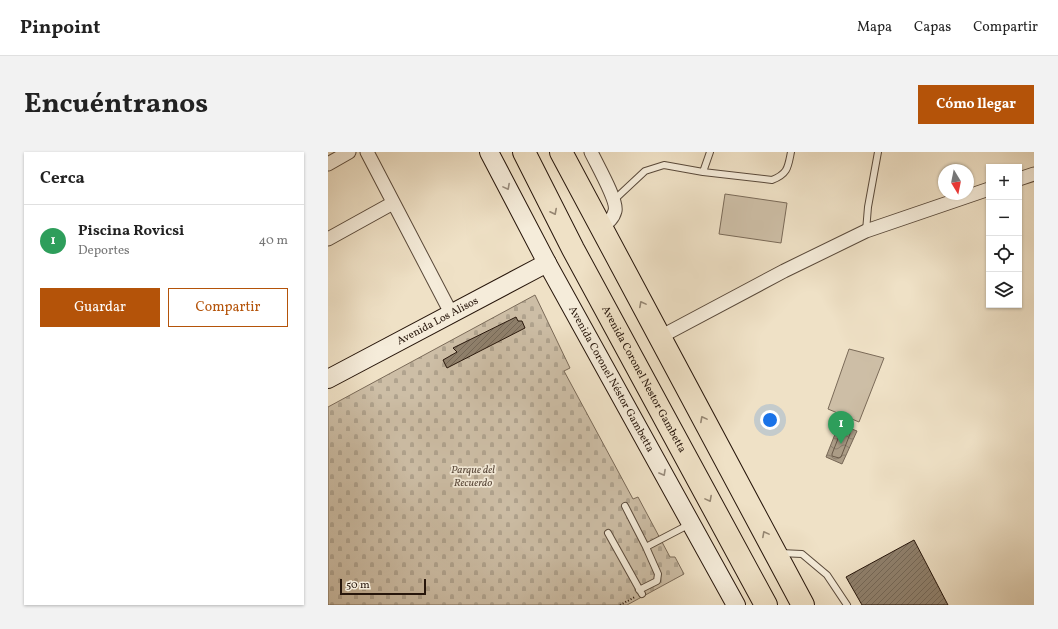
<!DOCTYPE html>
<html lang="es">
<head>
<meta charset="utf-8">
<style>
	:root { --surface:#fff; --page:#f2f2f2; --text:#222; --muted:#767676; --line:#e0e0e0; --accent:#b45309 }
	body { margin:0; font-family:Vollkorn,serif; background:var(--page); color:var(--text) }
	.controls { position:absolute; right:12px; top:12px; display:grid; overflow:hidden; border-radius:0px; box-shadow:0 1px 3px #0004 }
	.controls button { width:36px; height:36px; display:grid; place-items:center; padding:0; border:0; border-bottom:1px solid var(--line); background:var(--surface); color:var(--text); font:20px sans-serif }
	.compass { position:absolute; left:610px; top:12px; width:36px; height:36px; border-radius:50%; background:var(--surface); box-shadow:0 1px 3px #0004; rotate:170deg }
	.scale { position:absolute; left:12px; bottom:10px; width:86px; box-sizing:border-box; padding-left:4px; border:2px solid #27160b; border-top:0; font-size:11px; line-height:14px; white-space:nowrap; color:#27160b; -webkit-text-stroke:3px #f5ecda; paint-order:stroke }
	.you { position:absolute; left:442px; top:268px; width:14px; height:14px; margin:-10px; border:3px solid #fff; border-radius:50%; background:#1a73e8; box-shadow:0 0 0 6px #1a73e833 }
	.badge { display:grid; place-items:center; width:26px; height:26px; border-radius:50%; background:var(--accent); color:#fff; font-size:13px; font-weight:700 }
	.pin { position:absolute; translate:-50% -33px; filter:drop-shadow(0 1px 2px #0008) }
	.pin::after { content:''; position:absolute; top:21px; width:14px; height:12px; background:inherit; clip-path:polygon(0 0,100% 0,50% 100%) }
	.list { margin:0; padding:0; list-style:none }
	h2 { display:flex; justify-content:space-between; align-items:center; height:52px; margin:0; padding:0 16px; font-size:17px }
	h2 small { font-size:13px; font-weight:400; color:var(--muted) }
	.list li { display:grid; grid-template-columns:26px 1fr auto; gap:12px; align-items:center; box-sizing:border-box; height:72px; padding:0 16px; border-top:1px solid var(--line) }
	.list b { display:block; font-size:15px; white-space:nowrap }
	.list p { margin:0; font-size:13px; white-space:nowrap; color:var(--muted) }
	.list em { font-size:13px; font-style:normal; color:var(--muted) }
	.actions { display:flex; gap:8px; padding:12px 16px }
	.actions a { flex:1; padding:9px 0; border:1px solid var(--accent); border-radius:0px; text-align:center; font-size:14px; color:var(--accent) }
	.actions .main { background:var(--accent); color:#fff }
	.icon { flex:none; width:22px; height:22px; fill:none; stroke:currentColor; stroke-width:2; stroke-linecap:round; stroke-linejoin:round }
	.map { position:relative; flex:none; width:706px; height:453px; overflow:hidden; border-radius:0px }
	header { display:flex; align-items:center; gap:24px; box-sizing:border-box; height:56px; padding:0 20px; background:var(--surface); border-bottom:1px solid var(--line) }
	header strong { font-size:19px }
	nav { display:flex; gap:22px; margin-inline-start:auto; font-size:14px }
	.intro { display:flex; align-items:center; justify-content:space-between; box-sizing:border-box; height:96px; padding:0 24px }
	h1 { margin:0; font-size:28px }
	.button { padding:10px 18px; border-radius:0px; background:var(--accent); color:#fff; font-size:14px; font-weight:700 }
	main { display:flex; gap:24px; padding:0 24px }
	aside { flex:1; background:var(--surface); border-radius:0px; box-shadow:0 1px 3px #0004 }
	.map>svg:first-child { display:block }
	.cemetery { fill:url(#cemetery-stones); stroke:#7a6a58 }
	.pitch { fill:#cdbea6; stroke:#7a6a58 }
	.water { fill:url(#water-waves); stroke:#766655 }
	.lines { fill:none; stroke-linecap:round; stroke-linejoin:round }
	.shore { stroke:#695948; stroke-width:1 }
	.building { fill:url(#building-hatch); stroke:#27160b }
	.lane-casing { stroke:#59493a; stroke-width:8 }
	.street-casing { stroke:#59493a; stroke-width:15 }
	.secondary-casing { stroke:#27160b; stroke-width:20 }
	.highway-casing { stroke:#27160b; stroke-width:24 }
	.path { stroke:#27160b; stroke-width:2; stroke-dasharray:1 2; stroke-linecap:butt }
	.lane { stroke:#f5ecda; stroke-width:6 }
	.street { stroke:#f5ecda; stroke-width:13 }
	.secondary { stroke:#f5ecda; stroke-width:18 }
	.highway { stroke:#efe1c6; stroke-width:22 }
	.oneway { stroke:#988c7d }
	.oneway2 { stroke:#958672 }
	.labels { text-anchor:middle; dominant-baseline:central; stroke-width:3.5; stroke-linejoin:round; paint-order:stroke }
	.street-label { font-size:11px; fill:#27160b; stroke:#f5ecda }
	.park-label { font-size:11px; font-style:italic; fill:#59483a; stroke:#f5ecda }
</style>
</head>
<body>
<header>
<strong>Pinpoint</strong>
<nav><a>Mapa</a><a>Capas</a><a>Compartir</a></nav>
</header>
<div class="intro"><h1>Encuéntranos</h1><a class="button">Cómo llegar</a></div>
<main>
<aside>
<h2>Cerca<small></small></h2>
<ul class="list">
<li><span class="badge" style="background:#2e9e5b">1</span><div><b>Piscina Rovicsi</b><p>Deportes</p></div><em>40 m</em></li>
</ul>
<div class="actions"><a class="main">Guardar</a><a>Compartir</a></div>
</aside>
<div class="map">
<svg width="706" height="453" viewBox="0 0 706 453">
	<defs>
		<pattern id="cemetery-stones" width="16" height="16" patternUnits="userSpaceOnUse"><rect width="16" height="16" fill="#cdbea6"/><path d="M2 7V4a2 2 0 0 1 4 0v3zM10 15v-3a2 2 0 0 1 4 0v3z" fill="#b0a38e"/></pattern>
		<pattern id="water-waves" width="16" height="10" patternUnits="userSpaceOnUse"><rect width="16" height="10" fill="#ab9c86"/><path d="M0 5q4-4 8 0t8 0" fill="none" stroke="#8b7e6c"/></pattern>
		<pattern id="building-hatch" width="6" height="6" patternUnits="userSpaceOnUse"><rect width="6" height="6" fill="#8f806c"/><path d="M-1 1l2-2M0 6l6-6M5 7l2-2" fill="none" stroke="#756857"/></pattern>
	</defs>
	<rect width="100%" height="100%" fill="#efe1c6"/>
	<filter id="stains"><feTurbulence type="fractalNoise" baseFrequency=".005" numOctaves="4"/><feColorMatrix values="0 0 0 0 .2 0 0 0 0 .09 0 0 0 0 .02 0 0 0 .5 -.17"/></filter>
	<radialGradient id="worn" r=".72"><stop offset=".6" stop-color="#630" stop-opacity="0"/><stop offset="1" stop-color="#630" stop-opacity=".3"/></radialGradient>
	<!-- cemetery -->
	<path class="cemetery" d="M207,143l35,73 -6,3 69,128 5,-2 32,60h5l9,17 -57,31h-299v-198z"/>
	<!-- pitch -->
	<path class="pitch" d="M397,42l62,9 -6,40 -62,-9z
		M521,197l35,9 -25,64 -31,-13z"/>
	<!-- water -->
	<path class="water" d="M511,272l18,7 -15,33 -16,-7z"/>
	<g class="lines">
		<!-- shore -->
		<path class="shore" d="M515,278l7,2v2l-9,23 -2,1 -7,-2v-2l9,-23z"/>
	</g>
	<!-- building -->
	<path class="building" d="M188,165l2,4h4l3,7 -78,40 -4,-8 14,-8 -4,-4z
		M586,388l34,65h-86l-16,-28z"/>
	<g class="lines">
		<!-- lane casing -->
		<g class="lane-casing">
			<path id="lane" d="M375,20l7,-20
				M286,48l31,-29 19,-6 39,7 69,8c16,-6 16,-13 19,-28
				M538,79l2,-24 10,-55
				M297,354l21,41
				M280,381l34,61
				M452,401l22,1 25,21 20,30
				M311,438l18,-9 1,-7 -12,-27 44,-23"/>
		</g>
		<!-- street casing -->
		<g class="street-casing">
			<path id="street" d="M39,0l84,161
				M263,0c5,11 27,49 24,59 -2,8 -7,11 -14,16
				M0,12l21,-12
				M691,27l15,-5
				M0,87l65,-36
				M332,185l124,-66 82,-40 123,-42"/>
		</g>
		<!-- secondary casing -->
		<g class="secondary-casing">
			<g id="secondary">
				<path id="s1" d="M161,0l58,111 189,342"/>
				<path id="s2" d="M0,227l219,-116"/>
			</g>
		</g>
		<!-- highway casing -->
		<g class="highway-casing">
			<g id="highway">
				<path id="s3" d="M196,0l49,97 193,356"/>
				<path d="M233,0l242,453"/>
			</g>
		</g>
		<!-- path -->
		<path class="path" d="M292,453l15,-8"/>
		<!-- lane -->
		<use href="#lane" class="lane"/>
		<!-- street -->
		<use href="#street" class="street"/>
		<!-- secondary -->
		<use href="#secondary" class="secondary"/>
		<!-- highway -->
		<use href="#highway" class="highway"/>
	</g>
	<!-- one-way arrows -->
	<defs><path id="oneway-chevron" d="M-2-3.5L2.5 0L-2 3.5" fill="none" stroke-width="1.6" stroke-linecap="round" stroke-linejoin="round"/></defs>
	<g class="oneway">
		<use href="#oneway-chevron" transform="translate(179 35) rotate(62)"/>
		<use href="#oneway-chevron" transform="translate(335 321) rotate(61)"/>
	</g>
	<g class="oneway2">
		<use href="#oneway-chevron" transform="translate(226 60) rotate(63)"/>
		<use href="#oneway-chevron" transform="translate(314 152) rotate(-118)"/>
		<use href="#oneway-chevron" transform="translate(375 267) rotate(-118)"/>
		<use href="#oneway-chevron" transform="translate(381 347) rotate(62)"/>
		<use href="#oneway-chevron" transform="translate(437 382) rotate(-118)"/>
	</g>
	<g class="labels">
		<!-- street labels -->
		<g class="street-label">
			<text stroke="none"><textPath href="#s2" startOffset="124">Avenida Los Alisos</textPath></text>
			<text stroke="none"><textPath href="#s1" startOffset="258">Avenida Coronel Néstor Gambetta</textPath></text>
			<text stroke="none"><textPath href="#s3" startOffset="257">Avenida Coronel Nestor Gambetta</textPath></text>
		</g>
		<!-- park labels -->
		<g class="park-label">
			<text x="145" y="318">Parque del<tspan x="145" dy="13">Recuerdo</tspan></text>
		</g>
	</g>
	<rect width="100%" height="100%" filter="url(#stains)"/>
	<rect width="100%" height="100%" fill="url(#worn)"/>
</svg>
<div class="controls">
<button>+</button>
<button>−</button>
<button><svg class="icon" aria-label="locate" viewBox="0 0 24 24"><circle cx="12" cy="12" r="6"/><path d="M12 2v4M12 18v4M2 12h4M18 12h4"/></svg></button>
<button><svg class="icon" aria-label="layers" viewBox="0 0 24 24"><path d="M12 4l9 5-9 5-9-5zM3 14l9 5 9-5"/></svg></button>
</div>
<svg class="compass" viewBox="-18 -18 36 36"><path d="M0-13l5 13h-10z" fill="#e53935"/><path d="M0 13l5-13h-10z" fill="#767676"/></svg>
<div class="scale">50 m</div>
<div class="you"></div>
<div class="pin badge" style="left:513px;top:292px;background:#2e9e5b">1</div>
</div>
</main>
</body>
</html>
